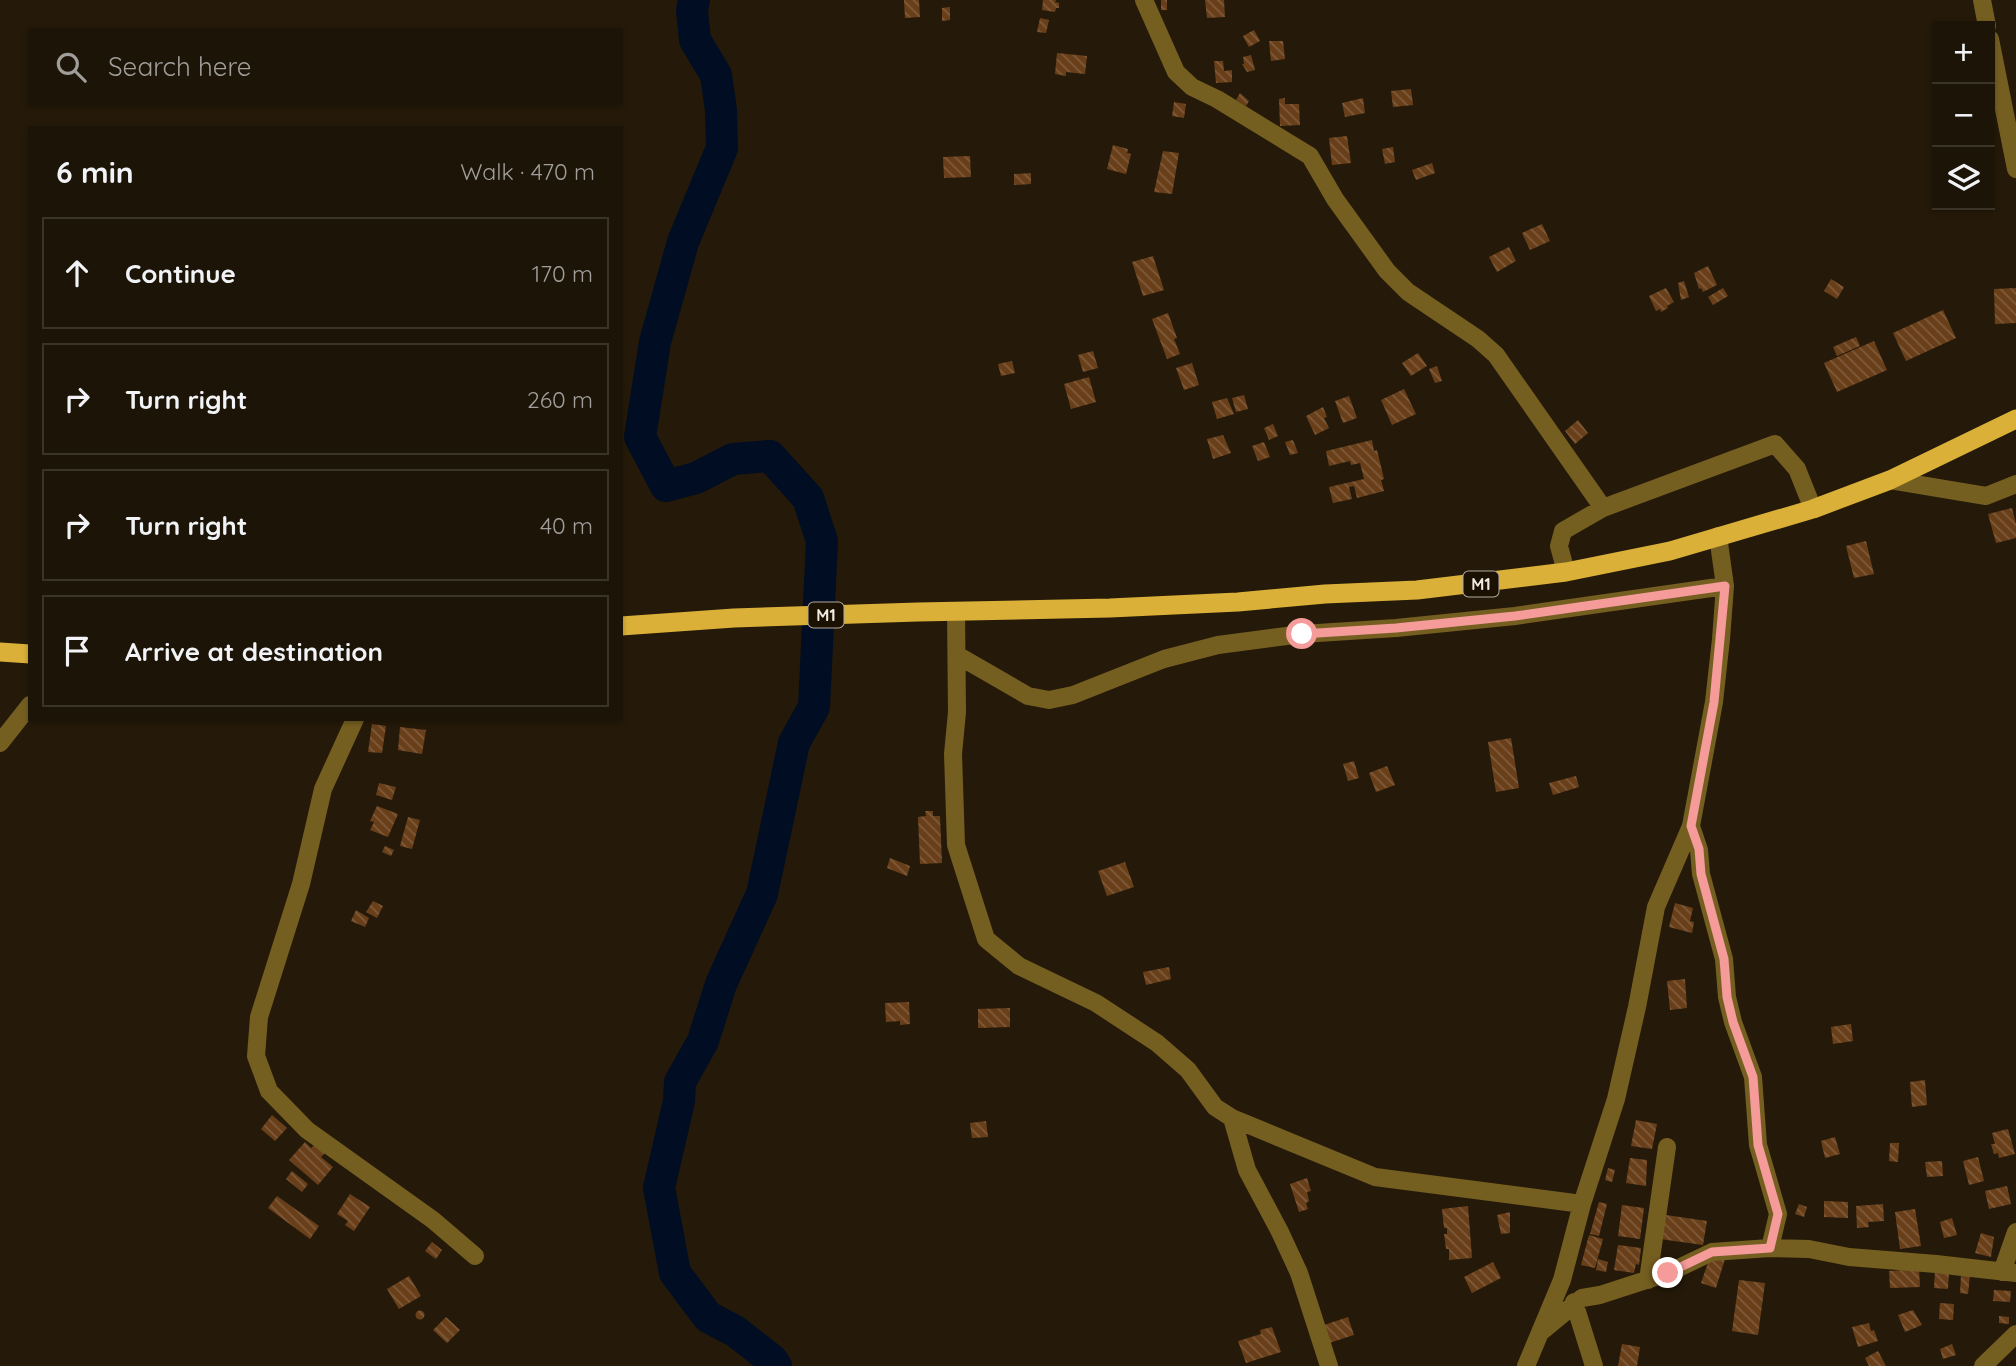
<!DOCTYPE html>
<html lang="en">
<head>
<meta charset="utf-8">
<style>
	:root { --surface:#1c1407; --page:#292115; --text:#f1f3f6; --muted:#a09e9b; --line:#3a3328 }
	body { margin:0; font-family:Quicksand,sans-serif; background:var(--page); color:var(--text) }
	.controls { position:absolute; right:21px; top:21px; display:grid; overflow:hidden; border-radius:0px; box-shadow:0 2px 5px #0004 }
	.controls button { width:63px; height:63px; display:grid; place-items:center; padding:0; border:0; border-bottom:2px solid var(--line); background:var(--surface); color:var(--text); font:35px sans-serif }
	.stop { position:absolute; width:21px; height:21px; margin:-16px; border:5px solid #f59b99; border-radius:50%; background:#fff }
	.stop.end { background:#f59b99; border-color:#fff; box-shadow:0 2px 7px #0008 }
	.list { margin:0; padding:0; list-style:none }
	h2 { display:flex; justify-content:space-between; align-items:center; height:91px; margin:0; padding:0 28px; font-size:30px }
	h2 small { font-size:23px; font-weight:400; color:var(--muted) }
	.list li { display:grid; grid-template-columns:46px 1fr auto; gap:21px; align-items:center; box-sizing:border-box; height:112px; margin:0 14px 14px; padding:0 14px; border:2px solid var(--line); border-radius:0px }
	.list b { display:block; font-size:26px; white-space:nowrap }
	.list em { font-size:23px; font-style:normal; color:var(--muted) }
	.icon { flex:none; width:38px; height:38px; fill:none; stroke:currentColor; stroke-width:2; stroke-linecap:round; stroke-linejoin:round }
	.map { position:relative; flex:none; width:2016px; height:1366px; overflow:hidden }
	.search { position:absolute; background:var(--surface); box-shadow:0 2px 5px #0004; left:28px; top:28px; width:595px; height:77px; display:flex; align-items:center; gap:18px; box-sizing:border-box; padding:0 24px; border-radius:0px; color:var(--muted); font-size:26px }
	.panel { position:absolute; background:var(--surface); box-shadow:0 2px 5px #0004; left:28px; top:126px; width:595px; height:595px; border-radius:0px }
	.map>svg:first-child { display:block }
	.lines { fill:none; stroke-linecap:round; stroke-linejoin:round }
	.river { stroke:#000d22; stroke-width:32 }
	.building { fill:url(#building-back-hatch) }
	.minor { stroke:#755f20; stroke-width:18 }
	.trunk { stroke:#dab038; stroke-width:19 }
	.route { stroke:#f59b99; stroke-width:9 }
	.labels { text-anchor:middle; dominant-baseline:central; stroke-width:5; stroke-linejoin:round; paint-order:stroke }
	.shield { fill:#1b1103; stroke:#b2a99e; stroke-width:2 }
	.shield-label { font-size:16px; font-weight:bold; fill:#f2eae0 }
</style>
</head>
<body>
<div class="map">
<svg width="2016" height="1366" viewBox="0 0 2016 1366">
	<defs>
		<pattern id="building-back-hatch" width="6" height="6" patternUnits="userSpaceOnUse" patternTransform="scale(1.75)"><rect width="6" height="6" fill="#693f1a"/><path d="M-1 5l2 2M0 0l6 6M5-1l2 2" fill="none" stroke="#7f5b3b"/></pattern>
	</defs>
	<rect width="100%" height="100%" fill="#251a09"/>
	<g class="lines">
		<!-- river -->
		<path class="river" d="M694,0l-2,10 3,30 21,35 5,35 1,38 -39,94 -28,100 -15,95 26,49 30,-8 37,-19 37,-3 38,42 14,43 -8,166 -20,36 -32,151 -41,90 -18,57 -23,41 -1,19 -20,87 16,85 33,44 27,14 37,29 4,6"/>
	</g>
	<!-- building -->
	<path class="building" d="M904,0h15l1,17 -15,1z
		M1043,0h13l-1,2 4,1v5h-3l-1,4 -13,-2z
		M1161,0h6v10h-6z
		M1205,0h19l1,17 -18,1z
		M950,7v13l-8,1v-13z
		M1040,18l9,2 -3,13 -9,-1z
		M1254,30l6,11 -11,6 -6,-11z
		M1269,41h14l2,18 -14,2z
		M1057,53l30,3 -2,18 -19,-2v4l-11,-2z
		M1251,55l4,15 -8,2 -5,-8h2l-1,-7z
		M1214,61h9l1,10 8,-1v12l-16,1z
		M1411,89l2,16 -20,2 -2,-16z
		M1240,93l9,8 -3,5 -10,-6z
		M1285,98v6h14l1,21 -20,1 -1,-27z
		M1363,98l2,15 -20,4 -3,-14z
		M1174,102l12,2 -2,14 -12,-2z
		M1347,136l4,27 -19,2 -3,-27z
		M1113,145l15,4 -1,4 4,1 -5,20 -19,-5z
		M1393,147l2,15 -10,2 -3,-15z
		M1163,151l16,2 -7,41 -18,-2z
		M970,156l1,21 -27,1 -1,-21z
		M1432,163l3,10 -19,7 -4,-10z
		M1031,173v11l-17,1v-11z
		M1542,224l8,17 -20,9 -8,-17z
		M1509,247l7,14 -19,11 -8,-15z
		M1153,256l11,34 -21,6 -11,-34z
		M1708,266l9,19 -14,7 -2,-4 -2,1 -5,-16z
		M1831,279l13,8 -7,12 -13,-8z
		M1684,281l5,16 -8,3 -3,-17z
		M1666,288l8,14 -7,4 1,2 -7,4 -1,-3 -4,2 -7,-15z
		M1723,288l5,8 -15,9 -5,-8z
		M2016,288v35l-21,1 -1,-35z
		M1943,310l13,28 -50,23 -13,-28z
		M1168,313l9,25 -3,1 6,15 -13,5 -15,-40z
		M1856,337l4,9 -23,10 -4,-9z
		M1874,341l13,29 -50,22 -13,-29z
		M1093,351l5,17 -15,4 -5,-17z
		M1418,353l9,13 -16,10 -9,-13z
		M1012,361l3,12 -14,3 -3,-12z
		M1192,363l7,22 -15,5 -8,-22z
		M1437,366l5,15 -7,2 -6,-14z
		M1089,377l7,25 -25,7 -7,-25z
		M1404,389l12,25 -24,11 -11,-25z
		M1244,395l4,14 -12,3 -4,-14z
		M1349,396l8,22 -14,5 -8,-22z
		M1227,398l7,16 -17,5 -5,-17z
		M1323,407l4,10 -3,1 5,10 -14,7 -9,-19z
		M1578,420l10,13 -13,11 -10,-13z
		M1273,424l5,12 -9,4 -5,-12z
		M1223,435l8,18 -18,6 -6,-20z
		M1293,440l5,13 -8,2 -5,-13z
		M1372,440l2,11 3,-1 7,29 -3,1 3,11 -27,7 -3,-12 -5,1 3,12 -19,4 -4,-16 35,-8 -4,-16 -9,2 -1,-4 -21,5 -3,-15z
		M1264,442l6,15 -12,4 -6,-15z
		M2012,508l4,16v14l-20,5 -8,-29z
		M1866,541l8,33 -20,4 -8,-32z
		M372,724l14,2 -4,27 -14,-1z
		M400,727l26,3 -4,24 -24,-4z
		M1511,738l8,50 -23,4 -8,-50z
		M1354,761l5,17 -11,3 -5,-17z
		M1387,766l8,19 -19,7 -7,-19z
		M1576,776l3,11 -26,8 -4,-12z
		M379,783l17,4 -4,13 -16,-5z
		M377,806l21,8 -10,23 -18,-7 4,-8 -4,-1z
		M925,811h8v5h7l2,47 -22,1 -2,-47 8,-1z
		M408,817l12,3 -8,29 -12,-3z
		M385,846l9,4 -3,6 -9,-4z
		M890,858l20,8 -3,10 -20,-8z
		M1125,862l9,25 -27,9 -9,-25z
		M373,901l10,5 -6,12 -11,-6z
		M1675,903l18,5 -3,13 4,1 -2,11 -23,-6z
		M356,910l13,8 -4,9 -14,-6z
		M1169,967l2,12 -25,6 -3,-13z
		M1685,979l2,29 -17,2 -3,-29z
		M909,1002l1,22 -10,1v-4l-14,1 -1,-19z
		M1010,1008v19l-32,1v-19z
		M1851,1024l2,17 -20,3 -2,-17z
		M1925,1080l2,25 -15,2 -2,-25z
		M272,1115l15,13 -12,13 -14,-12z
		M1636,1120l21,4 -5,25 -21,-3z
		M986,1121l2,16 -16,1 -2,-15z
		M2008,1129l7,25 -16,4 -1,-5 -4,1 -3,-10h4l-3,-11z
		M1835,1137l5,17 -15,4 -4,-17z
		M305,1142l6,6 4,-4 10,9 -4,4 12,10 -15,18 -29,-25z
		M1890,1143h9l-1,19 -9,-1z
		M1978,1157l6,24 -15,4 -6,-24z
		M1630,1158l17,2 -1,26 -20,-3z
		M1942,1161l1,15 -16,1 -2,-15z
		M1608,1168l7,2 -3,12 -7,-2z
		M292,1171l16,13 -6,8 -16,-13z
		M1307,1178l4,13 -4,1 2,9 -3,2 2,6 -9,3 -9,-28z
		M2007,1186l4,18 -22,5 -4,-18z
		M350,1194l20,13 -16,24 -9,-6 3,-4 -11,-7z
		M277,1196l42,30 -9,13 -42,-31z
		M1824,1201l24,1v16l-24,-1z
		M1599,1202l8,2 -8,32 -9,-2z
		M1799,1204l8,3 -3,10 -9,-3z
		M1883,1204l1,17 -16,1 1,5 -12,1 -1,-22z
		M1622,1205l22,3 -4,31 -22,-3z
		M1468,1206l4,52 -23,2v-11h-3l-2,-15h3v-6h-3l-2,-19z
		M1915,1209l6,37 -21,3 -5,-37z
		M1510,1212v21l-9,1 -4,-19z
		M1666,1215l41,6 -4,24 -43,-6z
		M1952,1218l5,17 -13,3 -4,-16z
		M1981,1233l13,4 -3,20 -16,-4z
		M1589,1235l14,4 -8,29 -14,-3z
		M432,1242l10,8 -6,9 -11,-8z
		M1618,1245l23,3 -2,17 -3,-1 -2,9 -20,-3z
		M1711,1254l14,5 -9,29 -15,-5z
		M1598,1259l10,3 -2,10 -10,-2z
		M1493,1262l8,16 -29,15 -8,-16z
		M1919,1269l1,18 -30,1 -1,-17z
		M1935,1271l14,1 -1,17 -14,-1z
		M1961,1275h9l-2,19 -8,-1z
		M409,1276l12,20 -22,13 -12,-20z
		M1739,1280l26,3 -7,52 -26,-4z
		M1994,1290l17,1 -1,11 -17,-1z
		M1940,1303l14,1 -1,16 -14,-1z
		M1913,1310l9,15 -17,7 -7,-17z
		M415.5 1315a4.5 4.5 0 1 1 9 0a4.5 4.5 0 1 1-9 0Z
		M1999,1316l10,1v7l-10,-1z
		M446,1317l14,13 -13,13 -14,-13z
		M1348,1317l6,18 -25,8 -5,-18z
		M1869,1323l2,8 3,-1 4,11 -20,6 -6,-20z
		M1272,1327l9,25 -35,11 -8,-22 23,-7 -1,-4z
		M1622,1344l18,3 -3,19h-19z
		M1952,1344l4,11 -13,4 -3,-10z
		M1878,1351l8,15h-17l-4,-8z"/>
	<g class="lines">
		<!-- minor -->
		<path class="minor" d="M1144,0l32,72 16,15 25,12 93,57 25,43 52,72 21,21 70,47 18,16 107,153
			M1982,0l5,26
			M1990,39l26,130
			M1890,480l96,16 30,-12
			M1566,572l-7,-26 4,-15 40,-23 172,-64 22,25 16,40
			M956,611l1,101 -4,42 3,91 30,94 33,27 77,37 61,40 31,27 27,37 17,11 143,59 207,27
			M957,655l71,41 21,4 24,-5 91,-36 54,-14 84,-11 94,-6 119,-12 210,-30
			M355,719l-32,70 -22,95 -42,133 -3,39 13,35 38,39 126,90 42,36
			M0,743l30,-38
			M1691,826l8,24 2,24 23,85 3,38 6,25 20,55 5,68 20,69 -8,34 39,1 40,8 87,7 80,9
			M1232,1118l15,52 33,62 19,41 30,93
			M2002,1272l14,-40
			M1648,1280l19,-133
			M1574,1302l20,64
			M1542,1331l40,-33 18,-3 68,-22 44,-21 58,-4
			M1526,1366l36,-86 20,-76 34,-105 21,-92 19,-100 35,-81 23,-124 7,-63 4,-53 -7,-50
			M1983,1366l33,-32"/>
		<!-- trunk -->
		<path class="trunk" d="M621,626l113,-8 184,-6 192,-4 128,-6 87,-8 92,-4 149,-18 104,-21 143,-42 77,-29 126,-61
			M0,652l30,2"/>
	</g>
	<g class="lines">
		<!-- route -->
		<path class="route" d="M1302,634l94,-6 119,-12 210,-30 -11,116 -23,124 8,23 2,25 23,85 3,38 6,25 20,55 5,68 20,69 -8,34 -58,4 -44,21"/>
	</g>
	<g class="labels">
		<!-- shield labels -->
		<g class="shield">
			<rect x="1463.5" y="571.5" width="35" height="25" rx="5"/>
			<rect x="808.5" y="602.5" width="35" height="25" rx="5"/>
		</g>
		<g class="shield-label">
			<text x="1481" y="584">M1</text>
			<text x="826" y="615">M1</text>
		</g>
	</g>
</svg>
<div class="controls">
<button>+</button>
<button>−</button>
<button><svg class="icon" aria-label="layers" viewBox="0 0 24 24"><path d="M12 4l9 5-9 5-9-5zM3 14l9 5 9-5"/></svg></button>
</div>
<div class="stop" style="left:1302px;top:634px"></div>
<div class="stop end" style="left:1668px;top:1273px"></div>
<div class="search"><svg class="icon" aria-label="search" viewBox="0 0 24 24"><circle cx="10" cy="10" r="6"/><path d="M15 15l6 6"/></svg>Search here</div>
<section class="panel">
<h2>6 min<small>Walk · 470 m</small></h2>
<ul class="list">
<li><svg class="icon" aria-label="ahead" viewBox="0 0 24 24"><path d="M12 20V5M6 11l6-6 6 6"/></svg><div><b>Continue</b></div><em>170 m</em></li>
<li><svg class="icon" aria-label="right" viewBox="0 0 24 24"><path d="M7 20v-9h11M14 6l5 5-5 5"/></svg><div><b>Turn right</b></div><em>260 m</em></li>
<li><svg class="icon" aria-label="right" viewBox="0 0 24 24"><path d="M7 20v-9h11M14 6l5 5-5 5"/></svg><div><b>Turn right</b></div><em>40 m</em></li>
<li><svg class="icon" aria-label="arrive" viewBox="0 0 24 24"><path d="M6 21V4h12l-3 4 3 4H6"/></svg><div><b>Arrive at destination</b></div></li>
</ul>
</section>
</div>
</body>
</html>
